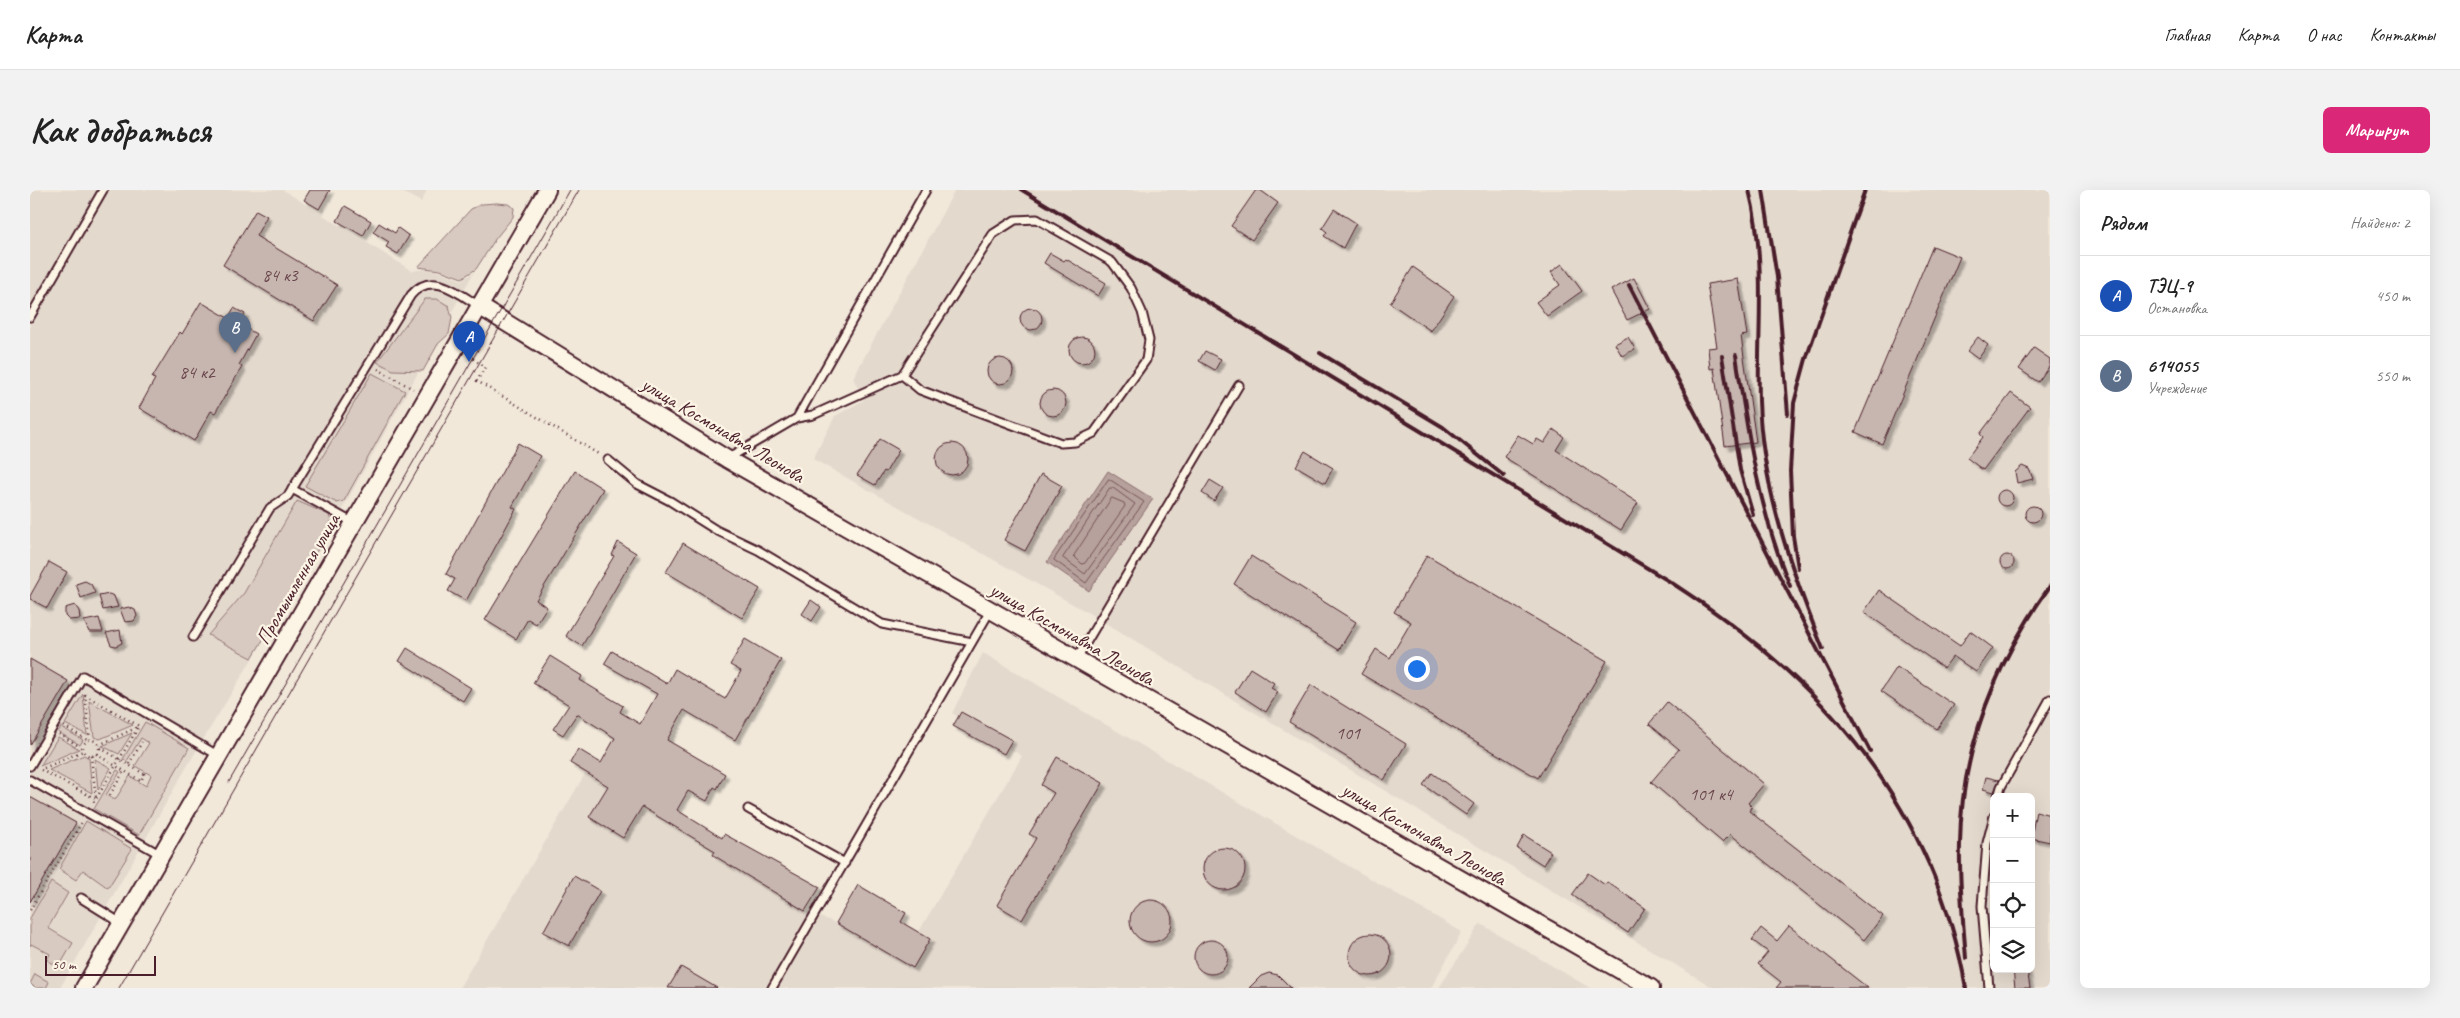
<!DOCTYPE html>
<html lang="ru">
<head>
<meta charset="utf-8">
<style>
	:root { --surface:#fff; --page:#f2f2f2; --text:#222; --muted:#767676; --line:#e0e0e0; --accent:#db2777 }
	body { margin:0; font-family:Caveat,sans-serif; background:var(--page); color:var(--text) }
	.controls { position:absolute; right:15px; bottom:15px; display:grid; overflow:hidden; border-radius:8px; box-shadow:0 5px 20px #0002 }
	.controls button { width:45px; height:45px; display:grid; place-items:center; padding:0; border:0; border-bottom:1px solid var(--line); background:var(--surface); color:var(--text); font:25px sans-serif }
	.scale { position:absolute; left:15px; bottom:12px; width:111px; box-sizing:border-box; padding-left:5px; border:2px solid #4a1f2b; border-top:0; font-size:14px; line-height:18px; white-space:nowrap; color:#4a1f2b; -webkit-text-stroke:4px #fcf5e5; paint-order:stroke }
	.you { position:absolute; left:1386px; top:478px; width:18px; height:18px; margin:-12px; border:4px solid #fff; border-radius:50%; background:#1a73e8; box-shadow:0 0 0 8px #1a73e833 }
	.badge { display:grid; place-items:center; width:32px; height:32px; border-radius:50%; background:var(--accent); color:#fff; font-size:16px; font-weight:700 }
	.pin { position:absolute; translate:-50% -41px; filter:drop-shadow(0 1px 2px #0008) }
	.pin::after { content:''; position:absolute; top:26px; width:18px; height:15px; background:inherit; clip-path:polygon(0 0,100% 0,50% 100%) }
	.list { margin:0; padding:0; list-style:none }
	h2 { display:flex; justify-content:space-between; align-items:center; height:65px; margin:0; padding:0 20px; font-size:21px }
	h2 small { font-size:16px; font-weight:400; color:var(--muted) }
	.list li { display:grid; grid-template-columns:32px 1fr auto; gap:15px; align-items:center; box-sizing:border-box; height:80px; padding:0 20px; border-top:1px solid var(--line) }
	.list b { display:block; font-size:19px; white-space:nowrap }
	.list p { margin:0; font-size:16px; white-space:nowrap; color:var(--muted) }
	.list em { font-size:16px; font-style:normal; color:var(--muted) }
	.icon { flex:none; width:28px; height:28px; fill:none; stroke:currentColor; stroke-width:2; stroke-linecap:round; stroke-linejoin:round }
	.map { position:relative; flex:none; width:2020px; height:798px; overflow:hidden; border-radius:8px }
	header { display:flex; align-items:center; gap:30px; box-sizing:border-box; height:70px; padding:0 25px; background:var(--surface); border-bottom:1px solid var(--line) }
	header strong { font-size:24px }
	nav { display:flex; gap:28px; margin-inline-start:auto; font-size:18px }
	.intro { display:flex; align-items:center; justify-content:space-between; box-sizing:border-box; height:120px; padding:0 30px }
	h1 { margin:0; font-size:35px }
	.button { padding:12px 22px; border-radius:8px; background:var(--accent); color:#fff; font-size:18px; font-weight:700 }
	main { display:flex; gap:30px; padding:0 30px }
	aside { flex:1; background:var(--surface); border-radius:8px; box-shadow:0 5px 20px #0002 }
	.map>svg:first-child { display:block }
	.built { fill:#e4d9cd; fill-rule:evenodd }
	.green { fill:#d8cac0; stroke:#917476 }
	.water { fill:#b6a19c; stroke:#8b6d6f }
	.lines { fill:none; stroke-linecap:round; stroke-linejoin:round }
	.shore { stroke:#755358; stroke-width:1 }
	.building { fill:#c7b6af; stroke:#4a1f2b; filter:url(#shadow) }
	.service-casing { stroke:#4a1f2b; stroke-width:11 }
	.tertiary-casing { stroke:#4a1f2b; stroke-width:20 }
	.path { stroke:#4a1f2b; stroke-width:2.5; stroke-dasharray:1 4; stroke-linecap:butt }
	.service { stroke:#fcf5e5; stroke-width:7 }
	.tertiary { stroke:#fcf5e5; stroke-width:16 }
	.tram { stroke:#4a1f2b; stroke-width:1 }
	.rail { stroke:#4a1f2b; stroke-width:4 }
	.labels { text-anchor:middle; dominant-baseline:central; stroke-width:4.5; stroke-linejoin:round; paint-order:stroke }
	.number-label { font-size:18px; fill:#69454c }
	.street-label { font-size:20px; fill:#4a1f2b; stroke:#fcf5e5 }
</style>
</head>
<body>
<header>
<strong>Карта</strong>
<nav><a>Главная</a><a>Карта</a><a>О нас</a><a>Контакты</a></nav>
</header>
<div class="intro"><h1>Как добраться</h1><a class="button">Маршрут</a></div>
<main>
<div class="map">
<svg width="2020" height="798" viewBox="0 0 2020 798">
	<defs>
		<filter id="shadow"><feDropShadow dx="4" dy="4" stdDeviation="1" flood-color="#0004"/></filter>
	</defs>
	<rect width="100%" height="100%" fill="#f1e8da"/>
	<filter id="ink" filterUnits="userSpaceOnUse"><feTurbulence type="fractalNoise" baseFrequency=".02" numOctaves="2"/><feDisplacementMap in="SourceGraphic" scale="10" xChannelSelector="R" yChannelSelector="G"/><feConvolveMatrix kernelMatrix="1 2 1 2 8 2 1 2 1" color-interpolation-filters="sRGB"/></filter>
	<g filter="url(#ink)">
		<!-- built -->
		<path class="built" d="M0,0h253l129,81 18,-3 32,12 12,-8 -140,252 -145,239 -129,225h-30z
			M369,0h28l-6,12z
			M925,0h1095v798h-336l-627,-376 -274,-153 22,-43 29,-16 -11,-22zM1964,607h37v172h-37z
			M953,463l479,279 -31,56h-972l126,-214 220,137 31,12 65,39 121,-206 -70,-43z
			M1450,734h1l109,64h-151z"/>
		<!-- green -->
		<path class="green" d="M467,13l11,1 6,4 -1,9 -17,21 -20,31 -14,9 -22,-8 -22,-3 53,-58 11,-5z
			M395,109h12l12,7 3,12 -3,16 -11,10 -15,27 -30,-1 -16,-8z
			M342,183l33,18 -61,110 -7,2 -32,-17z
			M267,311l32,14 3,11 -80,132 -44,-23 36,-42z
			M53,504l4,41 -22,-11z
			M59,511l44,24 -33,14 -6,-2z
			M115,532l44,26 -50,87 -45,-26 23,-39 3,2 -14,23 9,5 15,-24 16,10 5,-11 -16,-9 14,-23 -8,-5 -14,23 -4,-2z
			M31,537l22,13 -3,5 -22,-13z
			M102,543l-13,21 -17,-8z
			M28,547l21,12 -39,17z
			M54,565l5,3 3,35 -43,-23z
			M65,569l16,9 -13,22z
			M56,631l46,28 -24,39 -25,-18 -7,10 -17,-11z
			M21,692l17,11 -20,35 25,15 -14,24 -12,-7 3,-6 -19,-10 -1,2v-28z
			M5,784l14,8 -3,6h-10l-6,-4z"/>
		<!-- water -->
		<path class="water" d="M1078,281l45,28 -64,92 -42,-29z"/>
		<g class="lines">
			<!-- shore -->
			<path class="shore" d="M1079,289l35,23 -58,81 -32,-23z
				M1080,298h3l22,16 -50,70 -22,-16z
				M1082,308l12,5 1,3 -40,57 -3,1 -8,-8z"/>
		</g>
		<!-- building -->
		<path class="building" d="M280,0h20l-11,19 -15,-9z
			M1226,0h4l18,13 -26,37 -21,-14z
			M315,16l26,15 -8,15 -26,-15z
			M1304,19l22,14 -13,25 -19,-12 3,-4 -5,-4z
			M226,20l11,6 -11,20 81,49 -23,36 -91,-56z
			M349,33l16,10 3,-5 11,8 -11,18 -12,-7 3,-5 -16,-10z
			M1903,56l27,11 -78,187 -27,-12z
			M1020,63l14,8 2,-2 40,24 -8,13 -54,-33z
			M1532,74l20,27 -35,25 -11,-14 24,-17 -9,-13z
			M1383,77l41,29 -23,35 -41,-28z
			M1604,88l16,31 -23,11 -16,-30z
			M1708,89l9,56 -6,1 15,106 -31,4 -11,-78 -4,1 -2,-21 9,-1 -10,-63z
			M171,112l27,16 6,-10 11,6 -6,10 17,10 -17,31 3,2 -27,46 -4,-2 -17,30 -55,-33 16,-29 -3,-1 28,-46 2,2z
			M990 129a11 11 0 1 1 22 0a11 11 0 1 1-22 0Z
			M1039 160a13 13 0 1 1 26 0a13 13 0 1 1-26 0Z
			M1598,147l7,12 -13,7 -7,-12z
			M1948,147l10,8 -10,14 -11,-8z
			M2004,158l16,11v6l-12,17 -19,-13z
			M1175,161l16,8 -6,11 -16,-9z
			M957 181a13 13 0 1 1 26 0a13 13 0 1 1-26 0Z
			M1010 213a13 13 0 1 1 26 0a13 13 0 1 1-26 0Z
			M1981,203l19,14 -47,63 -16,-12 16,-21 -3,-3z
			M1523,239l11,8 -8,13 82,53 -17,27 -117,-73 14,-22 15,9 4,-5 7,4z
			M850,249l19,11 -13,22 -2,-1 -9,14 -18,-10z
			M906 269a16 16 0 1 1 32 0a16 16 0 1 1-32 0Z
			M488,253l22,13 -28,51 4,2 -50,92 -18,-10 7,-12 -9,-5z
			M1275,261l28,17 -8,15 -29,-17z
			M1992,276l7,3 4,10 -16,4 -2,-11z
			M545,281l28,18 -67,111 11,7 -11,17 -8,-5 -12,20 -31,-19z
			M1011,284l21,12 -37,65 -21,-11z
			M1180,290l13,8 -9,13 -12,-8z
			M1967 308a8 8 0 1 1 16 0a8 8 0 1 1-16 0Z
			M1995 324a8 8 0 1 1 16 0a8 8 0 1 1-16 0Z
			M588,352l18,11 -54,93 -16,-10 48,-80 -2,-1z
			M653,353l77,46 -18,29 -76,-46z
			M1397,365l180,106 -69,117 -177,-104 15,-25 14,9 21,-36 -17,-10z
			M1970 372a7 7 0 1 1 14 0a7 7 0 1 1-14 0Z
			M1221,366l105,66 -17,28 -105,-66z
			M19,372l18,10 -20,36 -17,-9v-3z
			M55,391l6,3 4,9 -14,5 -5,-14z
			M1849,400l81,56 10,-15 23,17 -17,24 -23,-16 -9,12 -80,-56z
			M79,404l5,2 4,11 -15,3 -4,-14z
			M781,410l10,7 -9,14 -10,-7z
			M45,415l4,6 1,8 -11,1 -4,-4v-8z
			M99,417l6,3 2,6 -3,5 -9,1 -5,-13z
			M69,428l4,14h-14l-5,-11z
			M90,440l2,13 -6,3 -5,-1 -5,-12z
			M715,449l36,21 -46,80 -51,-30 -17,30 58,34 -8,15 -3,-2 -7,14 -19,-10 -11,19 45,28 2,-4 96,53 -15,24 -92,-56 2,-4 -73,-44 -19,31 -34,-21 19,-31 -38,-23 8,-14 23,14 14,-25 -38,-24 -14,21 -10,-6 16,-24 -36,-22 17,-27 32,20 -2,4 43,26 -3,6 20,12 17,-30 -53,-30 8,-13 55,33 8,-15 50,30 16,-28 -11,-6z
			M377,458l64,40 -8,13 -64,-40z
			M0,469l38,22 -38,64z
			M1867,477l57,38 -17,24 -56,-38z
			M1220,478l24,15 -3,5 7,4 -12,20 -31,-20z
			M1281,495l95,59 -22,36 -95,-58z
			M1637,512l97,82 -16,19 4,4 -3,4 134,105 -19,24 -134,-106 -8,8 -71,-60 28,-33 -30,-25z
			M931,522l51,28 -8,14 -51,-28z
			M1027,567l46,26 -81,137 -25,-15 39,-67 -7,-4 25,-41 -13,-8z
			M1402,583l42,31 -8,11 -43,-30z
			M1956,587l13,3 -5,12 -11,-3z
			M0,607l46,26 -46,79z
			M2006,621l14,4v27l-19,-4z
			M1494,645l27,17 -8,13 -26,-17z
			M1173 679a21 21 0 1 1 42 0a21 21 0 1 1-42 0Z
			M1558,683l17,12 2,-3 38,26 -17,25 -56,-38z
			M544,686l26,15 -31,55 -26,-14z
			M828,695l48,28 -5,9 29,17 -17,29 -77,-45z
			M1100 731a21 21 0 1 1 42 0a21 21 0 1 1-42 0Z
			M1759,736l79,62h-92l5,-6 -23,-18 10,-12 -16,-12 9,-12 16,13z
			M1319 765a21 21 0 1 1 42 0a21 21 0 1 1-42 0Z
			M1164 767a17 17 0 1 1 34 0a17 17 0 1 1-34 0Z
			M651,777l36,21h-49z
			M1983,779h14l3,19h-15z
			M1239,783l9,2 13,13h-42l12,-12z"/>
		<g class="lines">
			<!-- service casing -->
			<g class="service-casing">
				<path id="service" d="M0,127l73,-127
					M767,228l16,-3 89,-40 18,15 141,53 14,-1 19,-9 52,-73 3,-20 -7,-28 -11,-24 -19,-26 -75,-43 -22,1 -22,14 -91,141
					M697,269l70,-41 129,-228
					M578,270l29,24 33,17 46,29 42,20 124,74 90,18
					M262,299l62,34
					M163,447l77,-129 18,-12 123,-201c21,-25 47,-2 68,11
					M1046,470l163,-275
					M0,576l53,-90 136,80
					M0,590l131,75
					M1968,607l3,-10 49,-88
					M718,619l97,54
					M51,708l40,25
					M742,798l218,-377
					M1959,798l-7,-82 5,-63 7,-27"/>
			</g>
			<!-- tertiary casing -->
			<g class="tertiary-casing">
				<path id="tertiary" d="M449,116l248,153 924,529
					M54,798l463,-798"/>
			</g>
			<!-- path -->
			<path class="path" d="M439,166l16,11 -8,14 123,74
				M348,179l35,20
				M55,504l5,45
				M55,505l54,31 -43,73
				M34,536l23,14
				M29,544l23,14
				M53 558a8 8 0 1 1 16 0a8 8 0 1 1-16 0Z
				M69,555l39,-18
				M66,564l45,27 3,-7 -45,-27
				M61,566l5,42
				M99,574l13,-22
				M14,578l39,-17
				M11,580l55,29 -4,5
				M80,605l14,-24
				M0,720l52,-88"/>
			<!-- service -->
			<use href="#service" class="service"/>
			<!-- tertiary -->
			<use href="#tertiary" class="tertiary"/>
			<!-- tram -->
			<path class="tram" d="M199,592l341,-592
				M89,798l460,-798"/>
			<!-- rail -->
			<path class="rail" d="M992,0l650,393c152,98 262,223 294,405
				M1719,0c18,69 8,140 10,211 3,86 32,169 64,248
				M1733,0l14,87 11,137
				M1599,95l241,466
				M1290,163l123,74 61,49
				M1706,165c12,81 23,155 54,231
				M1692,166l18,114 13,45
				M1768,378l-5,-32 -3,-65 4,-68 12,-44 59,-169
				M1936,768c-3,-38 -7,-76 -6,-114 1,-95 36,-182 90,-258"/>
		</g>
	</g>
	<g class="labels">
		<!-- number labels -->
		<g class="number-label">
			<text x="250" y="85">84 к3</text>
			<text x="167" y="182">84 к2</text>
			<text x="1318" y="543">101</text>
			<text x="1681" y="604">101 к4</text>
		</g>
		<!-- street labels -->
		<g class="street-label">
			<text transform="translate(693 240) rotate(31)">улица Космонавта Леонова</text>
			<text transform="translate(268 389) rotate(-60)">Промышленная улица</text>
			<text transform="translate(1042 444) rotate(30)">улица Космонавта Леонова</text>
			<text transform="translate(1394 644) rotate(30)">улица Космонавта Леонова</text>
		</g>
	</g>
</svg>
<div class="controls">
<button>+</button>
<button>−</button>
<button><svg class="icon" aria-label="locate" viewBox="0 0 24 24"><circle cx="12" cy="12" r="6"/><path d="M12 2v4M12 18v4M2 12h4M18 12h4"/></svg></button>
<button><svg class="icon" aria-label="layers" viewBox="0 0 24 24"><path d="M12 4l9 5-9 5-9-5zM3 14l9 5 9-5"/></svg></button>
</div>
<div class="scale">50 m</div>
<div class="you"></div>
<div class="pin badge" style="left:439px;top:172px;background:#1a4fb4">A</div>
<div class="pin badge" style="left:205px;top:163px;background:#5c6f8a">B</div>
</div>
<aside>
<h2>Рядом<small>Найдено: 2</small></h2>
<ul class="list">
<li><span class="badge" style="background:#1a4fb4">A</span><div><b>ТЭЦ-9</b><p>Остановка</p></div><em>450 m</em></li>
<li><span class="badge" style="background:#5c6f8a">B</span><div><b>614055</b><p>Учреждение</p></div><em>550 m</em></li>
</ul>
</aside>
</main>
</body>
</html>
